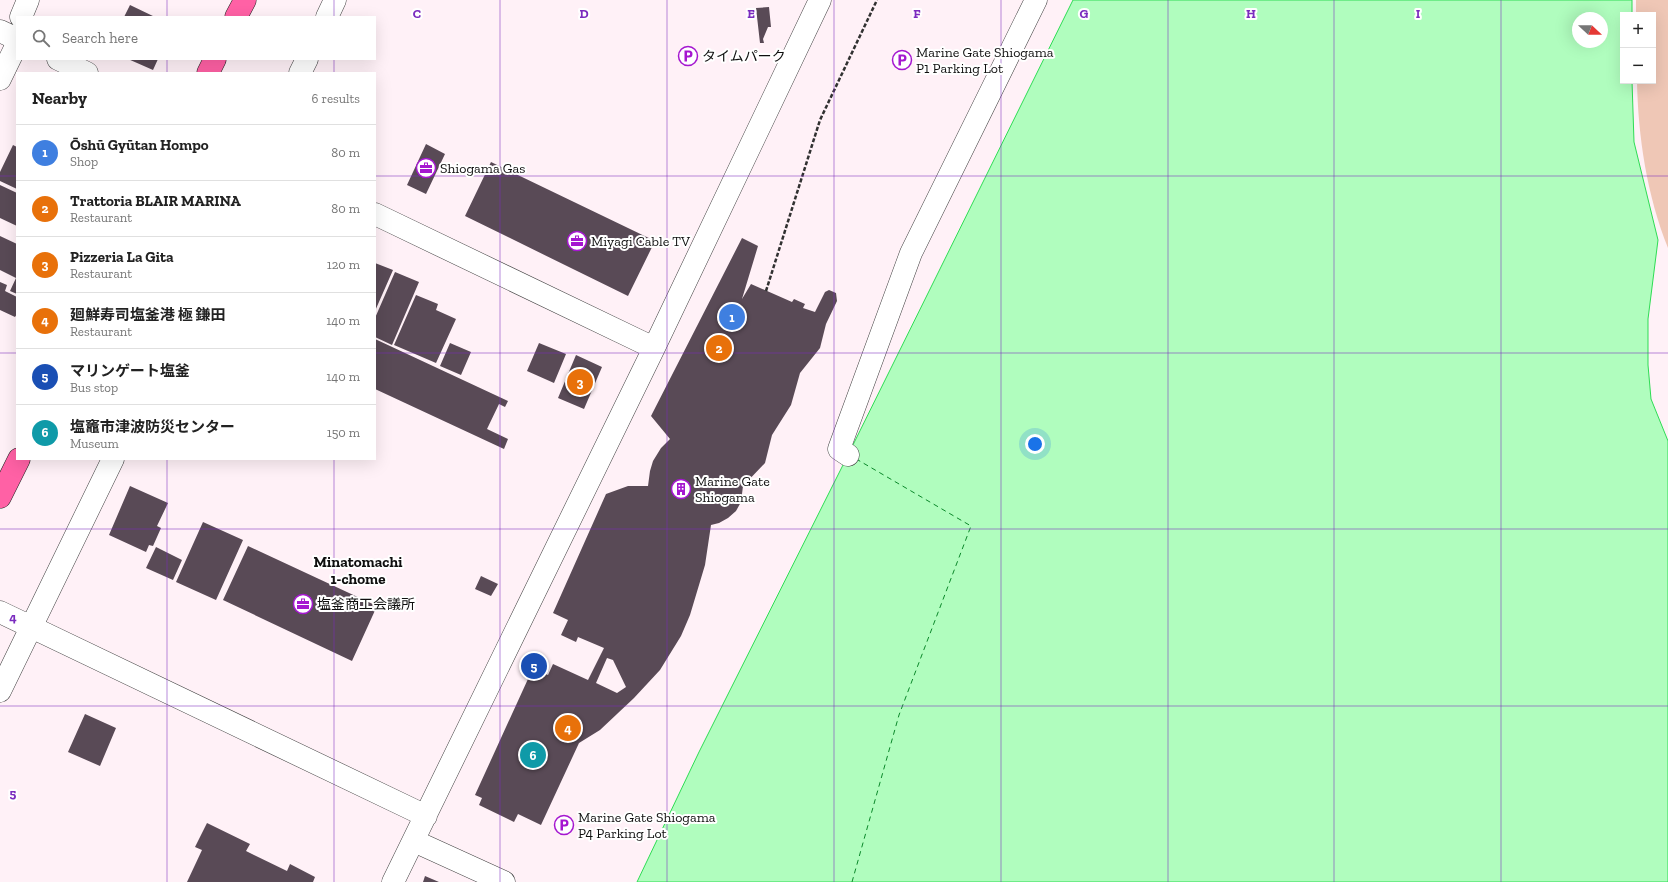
<!DOCTYPE html>
<html lang="en">
<head>
<meta charset="utf-8">
<style>
	:root { --surface:#fff; --page:#f6f6f6; --text:#222; --muted:#767676; --line:#e0e0e0; --accent:#a517d0 }
	body { margin:0; font-family:"Zilla Slab","Noto Sans JP",serif; background:var(--page); color:var(--text) }
	.controls { position:absolute; right:12px; top:12px; display:grid; overflow:hidden; border-radius:0px; box-shadow:0 4px 16px #0002 }
	.controls button { width:36px; height:36px; display:grid; place-items:center; padding:0; border:0; border-bottom:1px solid var(--line); background:var(--surface); color:var(--text); font:20px sans-serif }
	.compass { position:absolute; left:1572px; top:12px; width:36px; height:36px; border-radius:50%; background:var(--surface); box-shadow:0 4px 16px #0002; rotate:112deg }
	.you { position:absolute; left:1035px; top:444px; width:14px; height:14px; margin:-10px; border:3px solid #fff; border-radius:50%; background:#1a73e8; box-shadow:0 0 0 6px #1a73e833 }
	.badge { display:grid; place-items:center; width:26px; height:26px; border-radius:50%; background:var(--accent); color:#fff; font-size:13px; font-weight:700 }
	.pin { position:absolute; translate:-50% -50%; border:2px solid #fff; box-shadow:0 1px 4px #0006 }
	.list { margin:0; padding:0; list-style:none }
	h2 { display:flex; justify-content:space-between; align-items:center; height:52px; margin:0; padding:0 16px; font-size:17px }
	h2 small { font-size:13px; font-weight:400; color:var(--muted) }
	.list li { display:grid; grid-template-columns:26px 1fr auto; gap:12px; align-items:center; box-sizing:border-box; height:56px; padding:0 16px; border-top:1px solid var(--line) }
	.list b { display:block; font-size:15px; white-space:nowrap }
	.list p { margin:0; font-size:13px; white-space:nowrap; color:var(--muted) }
	.list em { font-size:13px; font-style:normal; color:var(--muted) }
	.icon { flex:none; width:22px; height:22px; fill:none; stroke:currentColor; stroke-width:2; stroke-linecap:round; stroke-linejoin:round }
	.map { position:relative; flex:none; width:1668px; height:882px; overflow:hidden }
	.search { position:absolute; background:var(--surface); box-shadow:0 4px 16px #0002; left:16px; top:16px; width:360px; height:44px; display:flex; align-items:center; gap:10px; box-sizing:border-box; padding:0 14px; border-radius:0px; color:var(--muted); font-size:15px }
	.panel { position:absolute; background:var(--surface); box-shadow:0 4px 16px #0002; left:16px; top:72px; width:360px; height:388px; border-radius:0px }
	.map>svg:first-child { display:block }
	.green { fill:#efc7b6 }
	.water { fill:#b0fdbe; stroke:#2edc54; fill-rule:evenodd }
	.lines { fill:none; stroke-linecap:round; stroke-linejoin:round }
	.ferry { stroke:#0b882a; stroke-width:1; stroke-dasharray:5 4; stroke-linecap:butt }
	.building { fill:#594a56; fill-rule:evenodd }
	.minor-casing { stroke:#424242; stroke-width:23 }
	.major-casing { stroke:#202020; stroke-width:23 }
	.path { stroke:#313131; stroke-width:2.5; stroke-dasharray:4 2; stroke-linecap:butt }
	.minor { stroke:#fff; stroke-width:22 }
	.major { stroke:#ff61a5; stroke-width:22 }
	.grid { fill:none; stroke:#7b2cbf; stroke-width:1; stroke-opacity:0.55 }
	.labels { text-anchor:middle; dominant-baseline:central; stroke-width:4; stroke-linejoin:round; paint-order:stroke }
	.poi-label { font-size:14px; fill:#0f0f0f; stroke:#fff; text-anchor:start }
	.neighbourhood-label { font-size:15px; font-weight:bold; fill:#0f0f0f; stroke:#fff }
	.grid-label { font-size:13px; text-anchor:middle; font-weight:bold; fill:#7b2cbf; stroke:#fff; stroke-width:4; stroke-linejoin:round; paint-order:stroke }
</style>
</head>
<body>
<div class="map">
<svg width="1668" height="882" viewBox="0 0 1668 882">
	<rect width="100%" height="100%" fill="#fff1f7"/>
	<!-- green -->
	<path class="green" d="M1636,0h32v248c-21,-53 -30,-111 -31,-167h16v-66h-17z"/>
	<!-- water -->
	<path class="water" d="M1073,0h559v15h-9v66h9l2,61 24,98 -10,79v46l3,34 17,42v441h-1031l62,-130 149,-297zM1578,18h24v24h-24z"/>
	<g class="lines">
		<!-- ferry -->
		<path class="ferry" d="M852,882l47,-167 72,-189 -113,-66"/>
	</g>
	<!-- building -->
	<path class="building" d="M130,5l25,12h-31z
		M769,7l2,20h-3l-5,12 1,4h-4l-4,-35z
		M128,59h30l-5,11z
		M426,144l19,10 -19,40 -19,-9z
		M13,145l4,2v42l-17,-8v-9z
		M491,162l164,79 -27,55 -163,-80z
		M0,185l17,8v33l-17,-8z
		M0,236l17,8v50l-7,-3 6,-13 -16,-8z
		M742,238l16,8 -16,53 9,-15 41,18 2,-3 11,5 -2,4 12,4 10,-20 4,-2 7,3 1,8 -11,23 -6,24 -20,25 -9,32 -19,30 -7,28 -22,23 -2,16 -5,9 -8,7 -9,5 -8,2 -6,40 -15,50 -9,21 -21,34 -26,28 -34,32 -21,13 -38,82 -23,-11 -4,8 -35,-17 3,-7 -7,-3 58,-127 15,7 5,-11 35,16 16,-32 -26,-11 -2,5 -15,-7 7,-15 -15,-7 53,-119 22,-8h20l2,-15 3,-10 8,-13 9,-9 -19,-23zM607,658l6,2 13,27 -9,6 -21,-10z
		M375,263l18,7 -18,41z
		M395,272l24,10 -27,63 -17,-8v-19z
		M0,282l7,3 -2,6 12,6v17l-2,3 -15,-7z
		M416,295l22,9 -2,6 20,9 -20,44 -42,-18z
		M375,339l133,62 -3,6 -6,-3 -12,25 21,10 -4,10 -129,-60z
		M450,343l21,9 -10,23 -21,-9z
		M539,343l27,11 -12,29 -27,-12z
		M576,355l26,12 -18,42 -26,-11z
		M130,486l38,17 -11,23 4,2 -8,18 -4,-1 -3,7 -37,-17z
		M203,522l40,18 -27,60 -40,-18z
		M248,546l129,60 -25,55 -129,-61z
		M156,547l26,13 -9,20 -27,-12z
		M481,576l17,8 -7,12 -16,-7z
		M85,714l31,14 -16,38 -32,-14z
		M207,823l43,21 -4,7 41,20 3,-7 25,13 -2,5h-126l15,-32 -7,-3z
		M425,876l14,6h-16z"/>
	<g class="lines">
		<!-- minor casing -->
		<g class="minor-casing">
			<path id="minor" d="M21,17l7,-17
				M327,17l8,-17
				M0,31l17,8
				M58,59l29,14
				M300,73l7,-14
				M0,79l17,-35
				M375,214l279,134
				M848,455l-9,-6 72,-196 125,-253
				M0,612l426,204
				M0,691l113,-232
				M414,841l90,41
				M393,882l261,-534 166,-348"/>
		</g>
		<!-- major casing -->
		<g class="major-casing">
			<path id="major" d="M236,17l9,-17
				M208,73l7,-14
				M0,497l19,-38"/>
		</g>
		<!-- path -->
		<path class="path" d="M766,291l54,-171 57,-120"/>
		<!-- minor -->
		<use href="#minor" class="minor"/>
		<!-- major -->
		<use href="#major" class="major"/>
	</g>
	<!-- grid -->
	<path class="grid" d="M167,0v17M334,0v17M500,0v882M667,0v882M834,0v882M1001,0v882M1168,0v882M1334,0v882M1501,0v882M167,59v14M334,59v14M0,176h17M375,176h1293M0,353h17M375,353h1293M167,459v423M334,459v423M0,529h1668M0,706h1668"/>
	<!-- icons -->
	<defs>
		<g id="parking-ring" transform="scale(1)"><circle r="9.5" fill="#fff" stroke="#a517d0" stroke-width="1.5"/><path d="M-3.5-5.5H1a3.5 3.5 0 0 1 0 7H-1V5.5H-3.5ZM-1-3.4V-.6H.8a1.4 1.4 0 0 0 0-2.8Z" fill="#a517d0"/></g>
		<g id="office-ring" transform="scale(1)"><circle r="9.5" fill="#fff" stroke="#a517d0" stroke-width="1.5"/><path d="M-6-3h4V-5.5h4V-3h4V5H-6ZM-1-4.5V-3h2v-1.5ZM-6 0V1H6V0Z" fill="#a517d0"/></g>
		<g id="building-ring" transform="scale(1)"><circle r="9.5" fill="#fff" stroke="#a517d0" stroke-width="1.5"/><path d="M-4-6H4V6H1V3H-1V6H-4ZM-2.5-4.3h1.7v1.8h-1.7ZM.8-4.3h1.7v1.8H.8ZM-2.5-1h1.7V.8h-1.7ZM.8-1h1.7V.8H.8Z" fill="#a517d0"/></g>
	</defs>
	<g fill-rule="evenodd">
		<use href="#parking-ring" x="688" y="56"/>
		<use href="#parking-ring" x="902" y="60"/>
		<use href="#office-ring" x="426" y="168"/>
		<use href="#office-ring" x="577" y="241"/>
		<use href="#building-ring" x="681" y="489"/>
		<use href="#office-ring" x="303" y="604"/>
		<use href="#parking-ring" x="564" y="825"/>
	</g>
	<g class="labels">
		<!-- poi labels -->
		<g class="poi-label">
			<text x="916" y="52">Marine Gate Shiogama<tspan x="916" dy="16">P1 Parking Lot</tspan></text>
			<text x="702" y="56">タイムパーク</text>
			<text x="440" y="168">Shiogama Gas</text>
			<text x="591" y="241">Miyagi Cable TV</text>
			<text x="695" y="481">Marine Gate<tspan x="695" dy="16">Shiogama</tspan></text>
			<text x="317" y="604">塩釜商工会議所</text>
			<text x="578" y="817">Marine Gate Shiogama<tspan x="578" dy="16">P4 Parking Lot</tspan></text>
		</g>
		<!-- neighbourhood labels -->
		<g class="neighbourhood-label">
			<text x="358" y="562">Minatomachi<tspan x="358" dy="17">1-chome</tspan></text>
		</g>
	</g>
	<g class="grid-label">
		<text x="417" y="18">C</text>
		<text x="584" y="18">D</text>
		<text x="751" y="18">E</text>
		<text x="917" y="18">F</text>
		<text x="1084" y="18">G</text>
		<text x="1251" y="18">H</text>
		<text x="1418" y="18">I</text>
		<text x="13" y="622">4</text>
		<text x="13" y="798">5</text>
	</g>
</svg>
<div class="controls">
<button>+</button>
<button>−</button>
</div>
<svg class="compass" viewBox="-18 -18 36 36"><path d="M0-13l5 13h-10z" fill="#e53935"/><path d="M0 13l5-13h-10z" fill="#767676"/></svg>
<div class="you"></div>
<div class="pin badge" style="left:732px;top:317px;background:#3f7fe0">1</div>
<div class="pin badge" style="left:719px;top:348px;background:#e8710a">2</div>
<div class="pin badge" style="left:580px;top:382px;background:#e8710a">3</div>
<div class="pin badge" style="left:568px;top:728px;background:#e8710a">4</div>
<div class="pin badge" style="left:534px;top:666px;background:#1a4fb4">5</div>
<div class="pin badge" style="left:533px;top:755px;background:#0f9aa8">6</div>
<div class="search"><svg class="icon" aria-label="search" viewBox="0 0 24 24"><circle cx="10" cy="10" r="6"/><path d="M15 15l6 6"/></svg>Search here</div>
<section class="panel">
<h2>Nearby<small>6 results</small></h2>
<ul class="list">
<li><span class="badge" style="background:#3f7fe0">1</span><div><b>Ōshū Gyūtan Hompo</b><p>Shop</p></div><em>80 m</em></li>
<li><span class="badge" style="background:#e8710a">2</span><div><b>Trattoria BLAIR MARINA</b><p>Restaurant</p></div><em>80 m</em></li>
<li><span class="badge" style="background:#e8710a">3</span><div><b>Pizzeria La Gita</b><p>Restaurant</p></div><em>120 m</em></li>
<li><span class="badge" style="background:#e8710a">4</span><div><b>廻鮮寿司塩釜港 極 鎌田</b><p>Restaurant</p></div><em>140 m</em></li>
<li><span class="badge" style="background:#1a4fb4">5</span><div><b>マリンゲート塩釜</b><p>Bus stop</p></div><em>140 m</em></li>
<li><span class="badge" style="background:#0f9aa8">6</span><div><b>塩竈市津波防災センター</b><p>Museum</p></div><em>150 m</em></li>
</ul>
</section>
</div>
</body>
</html>
